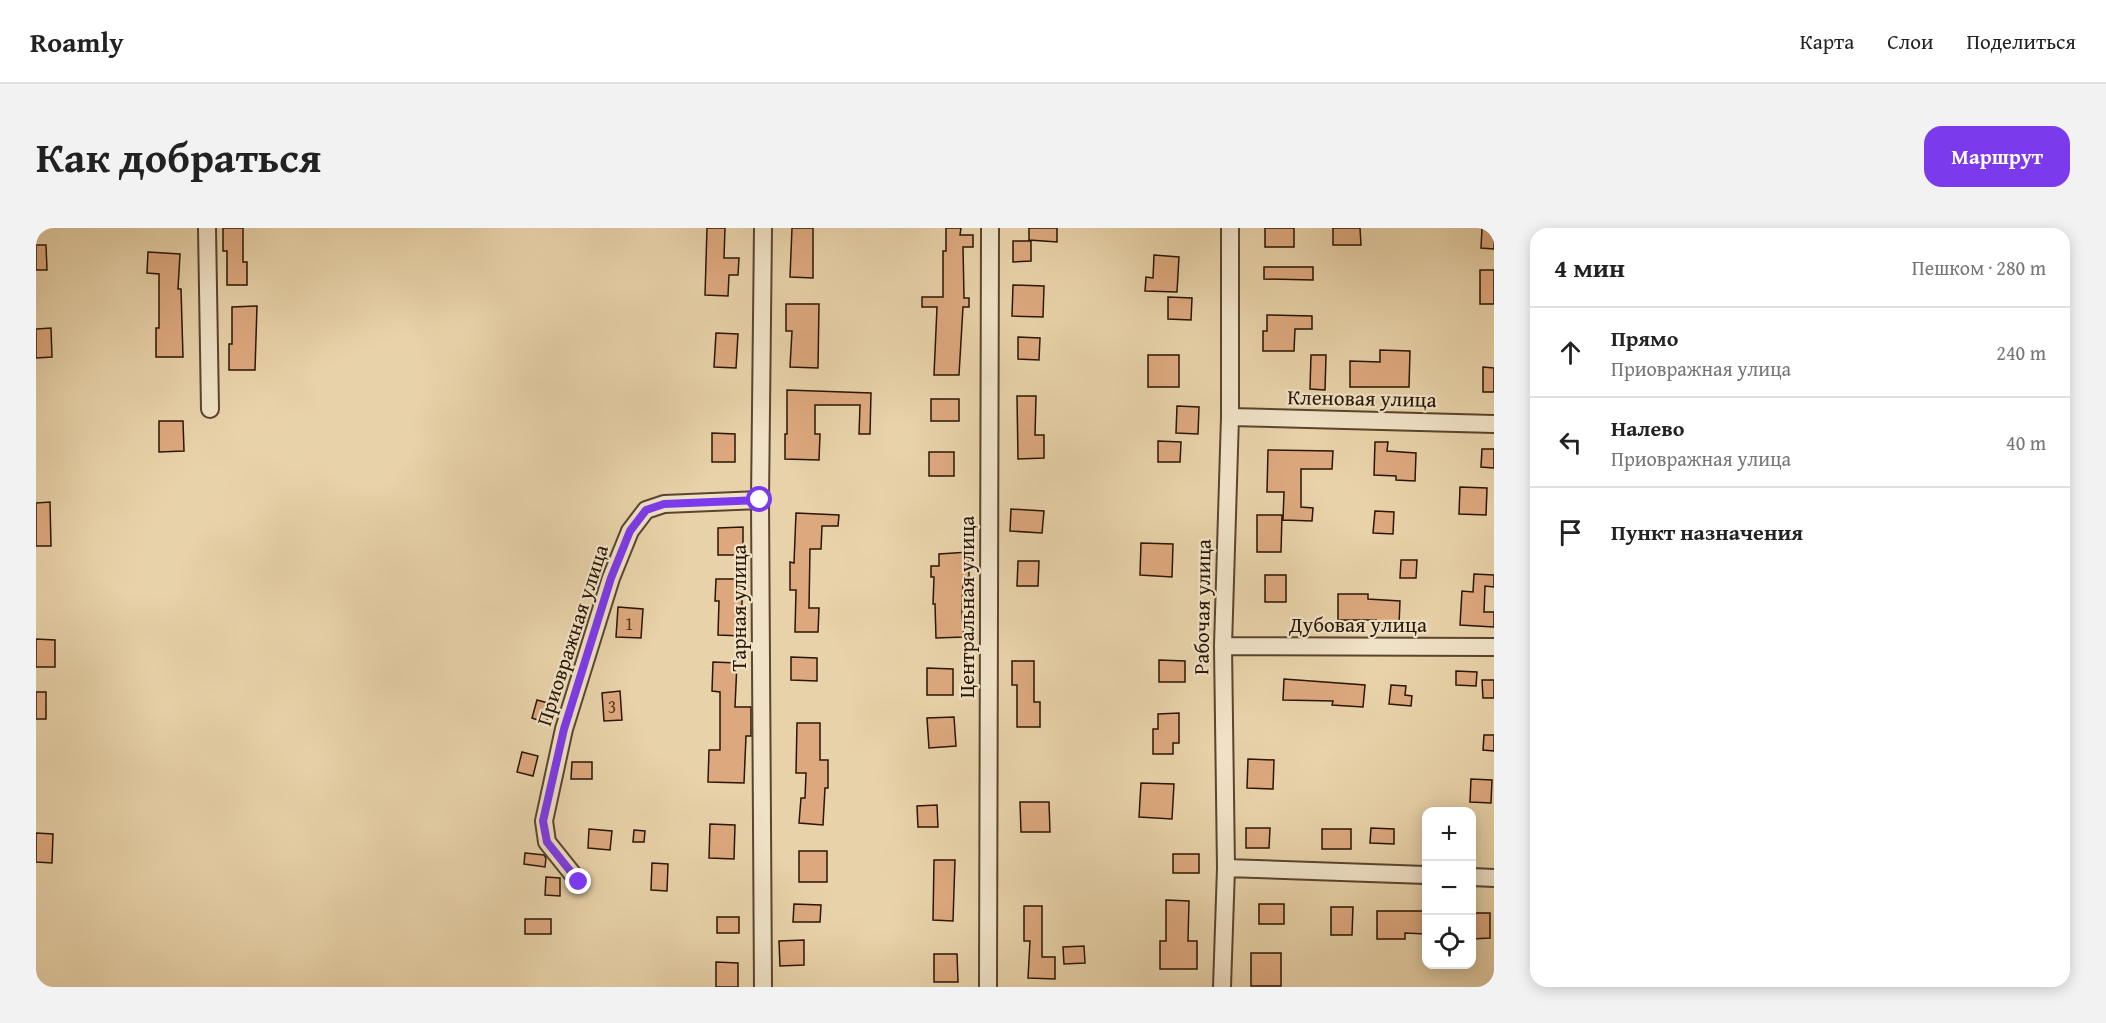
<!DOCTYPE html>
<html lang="ru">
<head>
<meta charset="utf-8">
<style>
	:root { --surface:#fff; --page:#f2f2f2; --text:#222; --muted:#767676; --line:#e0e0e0; --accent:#7c3aed }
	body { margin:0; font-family:"Gentium Book Plus",serif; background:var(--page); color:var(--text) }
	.controls { position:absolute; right:18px; bottom:18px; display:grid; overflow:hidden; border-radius:12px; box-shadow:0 3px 15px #0003 }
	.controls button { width:54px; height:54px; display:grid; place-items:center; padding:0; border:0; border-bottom:2px solid var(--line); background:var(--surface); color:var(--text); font:30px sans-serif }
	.stop { position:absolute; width:18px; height:18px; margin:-14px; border:4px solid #7c3aed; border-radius:50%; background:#fff }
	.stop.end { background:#7c3aed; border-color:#fff; box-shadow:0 2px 6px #0008 }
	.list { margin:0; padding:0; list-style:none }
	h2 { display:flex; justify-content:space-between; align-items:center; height:78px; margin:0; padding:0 24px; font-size:26px }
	h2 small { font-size:20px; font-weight:400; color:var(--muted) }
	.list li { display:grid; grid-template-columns:39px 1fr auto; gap:18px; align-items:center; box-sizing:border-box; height:90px; padding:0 24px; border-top:2px solid var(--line) }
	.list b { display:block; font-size:22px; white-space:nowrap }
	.list p { margin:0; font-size:20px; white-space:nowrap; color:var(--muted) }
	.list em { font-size:20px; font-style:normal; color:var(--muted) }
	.icon { flex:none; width:33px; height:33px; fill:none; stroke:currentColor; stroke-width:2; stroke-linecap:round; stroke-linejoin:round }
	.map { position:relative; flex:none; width:1458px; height:759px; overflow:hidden; border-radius:18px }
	header { display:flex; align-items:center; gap:36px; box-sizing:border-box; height:84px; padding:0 30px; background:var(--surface); border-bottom:2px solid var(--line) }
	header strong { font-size:28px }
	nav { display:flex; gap:33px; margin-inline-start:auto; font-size:21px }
	.intro { display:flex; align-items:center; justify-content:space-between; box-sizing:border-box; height:144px; padding:0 36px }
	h1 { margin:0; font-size:42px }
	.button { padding:15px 27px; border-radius:18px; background:var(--accent); color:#fff; font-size:21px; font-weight:700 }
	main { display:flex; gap:36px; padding:0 36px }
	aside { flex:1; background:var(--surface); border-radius:18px; box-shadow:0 3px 15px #0003 }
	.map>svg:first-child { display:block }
	.building { fill:#dda87e; stroke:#2a1604; stroke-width:1.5 }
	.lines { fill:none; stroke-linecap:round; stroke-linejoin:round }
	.minor-casing { stroke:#5a452d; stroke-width:20 }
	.minor { stroke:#f0e2c7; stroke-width:16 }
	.route { stroke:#7c3aed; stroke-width:8 }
	.labels { text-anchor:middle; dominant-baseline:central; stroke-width:4.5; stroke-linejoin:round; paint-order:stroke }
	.number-label { font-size:18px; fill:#573a22 }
	.street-label { font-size:21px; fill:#2a1604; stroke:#f0e2c7 }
</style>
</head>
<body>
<header>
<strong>Roamly</strong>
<nav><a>Карта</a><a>Слои</a><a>Поделиться</a></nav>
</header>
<div class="intro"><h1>Как добраться</h1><a class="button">Маршрут</a></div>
<main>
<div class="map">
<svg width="1458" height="759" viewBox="0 0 1458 759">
	<rect width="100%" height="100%" fill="#e8d2a9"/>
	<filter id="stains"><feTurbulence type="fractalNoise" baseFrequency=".00333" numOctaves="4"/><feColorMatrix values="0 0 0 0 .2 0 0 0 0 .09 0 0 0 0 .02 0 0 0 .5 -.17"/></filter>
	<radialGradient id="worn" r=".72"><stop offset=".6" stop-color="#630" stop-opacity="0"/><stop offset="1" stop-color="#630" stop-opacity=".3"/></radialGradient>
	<!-- building -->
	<path class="building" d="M187,0h20v34h4v23h-20v-34h-4z
		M671,0h18l-1,30h15l-1,17h-9l-1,21 -23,-1z
		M756,0h21v50l-23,-1z
		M910,0h15l-1,7h13v12h-10l1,51h5v9h-6l-4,68h-25l3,-68h-15v-10h21v-46h3z
		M993,0h28v14l-28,-2z
		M1229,0h29v19h-29z
		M1297,0h27l1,17h-28z
		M1446,0h12v21l-13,-1z
		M977,13h18v20l-18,1z
		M0,17h10l1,25h-11z
		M112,24l32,2 -2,35h3l2,68h-27v-29h3v-54l-12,-1z
		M1118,27l25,2 -2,35 -32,-1 1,-14 7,1z
		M1228,39h49v13l-49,-1z
		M1444,42h14v34h-14z
		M977,57l31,1 -1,31 -31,-1z
		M1132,69l24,1 -1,22 -23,-1z
		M750,76h33l-1,64 -28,-1 2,-36h-6z
		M221,78l-2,64h-26v-26h3v-37z
		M1231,87l45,1v13h-17l-1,22h-31v-20h4z
		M15,100l1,29 -16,1v-29z
		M680,105l22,1 -2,34 -22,-1z
		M982,109l22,1 -1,22 -21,-1z
		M1344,122l30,1 -1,36h-59v-26l30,1z
		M1112,127h31v32h-31z
		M1275,127h15l-1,35 -15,-1z
		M1447,139l11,1v24h-11z
		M751,162l84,3 -1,41h-11l1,-29h-45v29h5l-1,26 -34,-1v-25h2z
		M981,168h19l-1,39h9v23l-26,1z
		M895,171h28v22h-28z
		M1141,178l22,1 -1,27 -22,-1z
		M123,193h24l1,30 -25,1z
		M676,205l23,1v28h-23z
		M1122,213l23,1 -1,20h-22z
		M1339,214h13l-1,9 29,2 -1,28 -19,-1v-4l-22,-1z
		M1446,221h12v19l-13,-1z
		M1232,222l65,1 -1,18h-31v38l12,1 -1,13 -29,-1 1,-28h-17z
		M893,224h25v24h-25z
		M1424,259l27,1 -1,27 -27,-1z
		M14,274l1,44h-15v-43z
		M975,281l33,2 -2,22 -32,-2z
		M1339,283l19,1 -1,22 -20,-1z
		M760,285l43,2 -1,11h-16l-1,23h-11l-1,59h10l-1,24h-23l1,-42h-6v-28l4,1z
		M1221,287h25l-1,37h-24z
		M707,299v28h-25v-27z
		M1105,315l32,1 -1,33 -32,-2z
		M933,324v25h-6l-1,38 2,22 -28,1 -1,-34h-2l1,-27h-3v-11h8v-12z
		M1365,332h16l-1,18h-16z
		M982,333h21l-1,25h-21z
		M1438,346l20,1v12l-9,-1 -1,26h10v15l-34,-2 2,-34 11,1z
		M1229,347h21v27h-21z
		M680,351h26v57l-24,-1 1,-34h-4z
		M1302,366h30v5l32,2 -1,24 -24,-1 1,-4h-38z
		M582,379l25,2 -2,29 -25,-1z
		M0,411l19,1v27h-19z
		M755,429l26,1v23l-26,-1z
		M1123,432l26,1v21h-26z
		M976,433h22v41h6v25h-23v-42h-5z
		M677,434l24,1 -2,44h16v29h-5l-2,47 -36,-1 1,-32h11v-58l-8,-1z
		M891,440l26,1v26h-26z
		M1420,443l21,1 -1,14 -20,-1z
		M1248,451l81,6 -2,22 -31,-2 1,-4 -50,-1z
		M1446,452h12v18h-11z
		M1355,457l15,1 -1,9 7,1 -1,10 -22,-2z
		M584,463l2,29 -18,1 -2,-28z
		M0,464h10v27h-10z
		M501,472l15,4 -6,19 -14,-5z
		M1143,485v30h-6v11h-20v-25h5v-15z
		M918,489l2,29 -27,2 -2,-30z
		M761,495h23v37h8v28h-3l-2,37 -24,-2 2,-25h4l1,-25h-10z
		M1448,507h10v16l-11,-1z
		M486,524l16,4 -5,20 -16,-4z
		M1212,531l26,1 -1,29 -26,-1z
		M536,534h20v17h-21z
		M1435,551l21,1 -1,23 -21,-1z
		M1105,555l33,1 -2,35 -33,-2z
		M984,574h29l1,30h-29z
		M901,577l1,22h-20l-1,-21z
		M674,596l25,1 -1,34 -25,-1z
		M1210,600h24l-1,20h-23z
		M1335,600l23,1v15l-24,-1z
		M553,601l23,2 -2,19 -22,-2z
		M1286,601h29v20h-29z
		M598,602l11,1 -1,11h-11z
		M0,605l17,1 -1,29 -16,-1z
		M763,623h28v31h-28z
		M489,625l19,2 2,3 -1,9 -21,-3z
		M1137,626h26v19h-26z
		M898,632h21l-2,61 -20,-1z
		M616,635l16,1 -1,27 -16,-1z
		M510,649l14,1v18l-15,-1z
		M1130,672l23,1 -1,40h9v28h-37v-28h6z
		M758,676l27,1 -1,17h-27z
		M1223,676h25v20h-25z
		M988,678h18v51h13v22l-27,-1 2,-37h-6z
		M1295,679h22l-1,28h-21z
		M1341,683h49v23l-21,-1v6h-28z
		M1436,685h18v25l-18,1z
		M681,689h22v16h-22z
		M489,691h26v15h-26z
		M768,712v25l-24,1 -1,-25z
		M1048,718l1,17 -21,1 -1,-17z
		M1215,725h30v33h-30z
		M898,726h23l1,28h-24z
		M680,734l22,1v24h-22z"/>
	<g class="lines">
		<!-- minor casing -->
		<g class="minor-casing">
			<path id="minor" d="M171,0l3,181
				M1194,189l264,7
				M1187,418l271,1
				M1190,640l200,7
				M1436,649l22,1
				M543,654l-32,-40 -3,-21 20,-92 47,-151 19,-47 16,-21 18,-6 96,-4
				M727,759l-3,-487 3,-272
				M952,759l2,-759
				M1186,759l4,-119 -3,-222 7,-229v-189"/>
		</g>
		<!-- minor -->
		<use href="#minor" class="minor"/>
	</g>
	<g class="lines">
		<!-- route -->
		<path class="route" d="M543,654l-32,-40 -4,-21 21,-92 47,-151 19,-47 16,-21 18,-6 96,-4"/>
	</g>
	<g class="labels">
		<!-- number labels -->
		<g class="number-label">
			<text x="593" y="395">1</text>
			<text x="576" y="478">3</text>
		</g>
		<!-- street labels -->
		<g class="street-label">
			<text transform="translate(1326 170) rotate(1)">Кленовая улица</text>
			<text transform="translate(930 379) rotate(-90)">Центральная улица</text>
			<text transform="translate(1166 379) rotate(-89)">Рабочая улица</text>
			<text transform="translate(702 380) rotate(-90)">Тарная улица</text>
			<text x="1322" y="396">Дубовая улица</text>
			<text transform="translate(536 407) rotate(-72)">Приовражная улица</text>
		</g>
	</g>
	<rect width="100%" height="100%" filter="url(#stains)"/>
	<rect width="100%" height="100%" fill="url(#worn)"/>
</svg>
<div class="controls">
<button>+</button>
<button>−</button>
<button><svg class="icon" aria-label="locate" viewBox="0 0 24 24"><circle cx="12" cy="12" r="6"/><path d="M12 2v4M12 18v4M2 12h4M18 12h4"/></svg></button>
</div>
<div class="stop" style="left:724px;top:272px"></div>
<div class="stop end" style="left:543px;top:654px"></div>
</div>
<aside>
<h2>4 мин<small>Пешком · 280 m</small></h2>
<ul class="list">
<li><svg class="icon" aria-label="ahead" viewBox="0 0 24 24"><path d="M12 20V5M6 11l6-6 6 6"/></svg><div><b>Прямо</b><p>Приовражная улица</p></div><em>240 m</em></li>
<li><svg class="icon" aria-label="left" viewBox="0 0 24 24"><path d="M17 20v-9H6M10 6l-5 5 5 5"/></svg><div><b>Налево</b><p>Приовражная улица</p></div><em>40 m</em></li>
<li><svg class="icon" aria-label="arrive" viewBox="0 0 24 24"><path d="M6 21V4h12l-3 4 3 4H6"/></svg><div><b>Пункт назначения</b></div></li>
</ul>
</aside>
</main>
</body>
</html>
